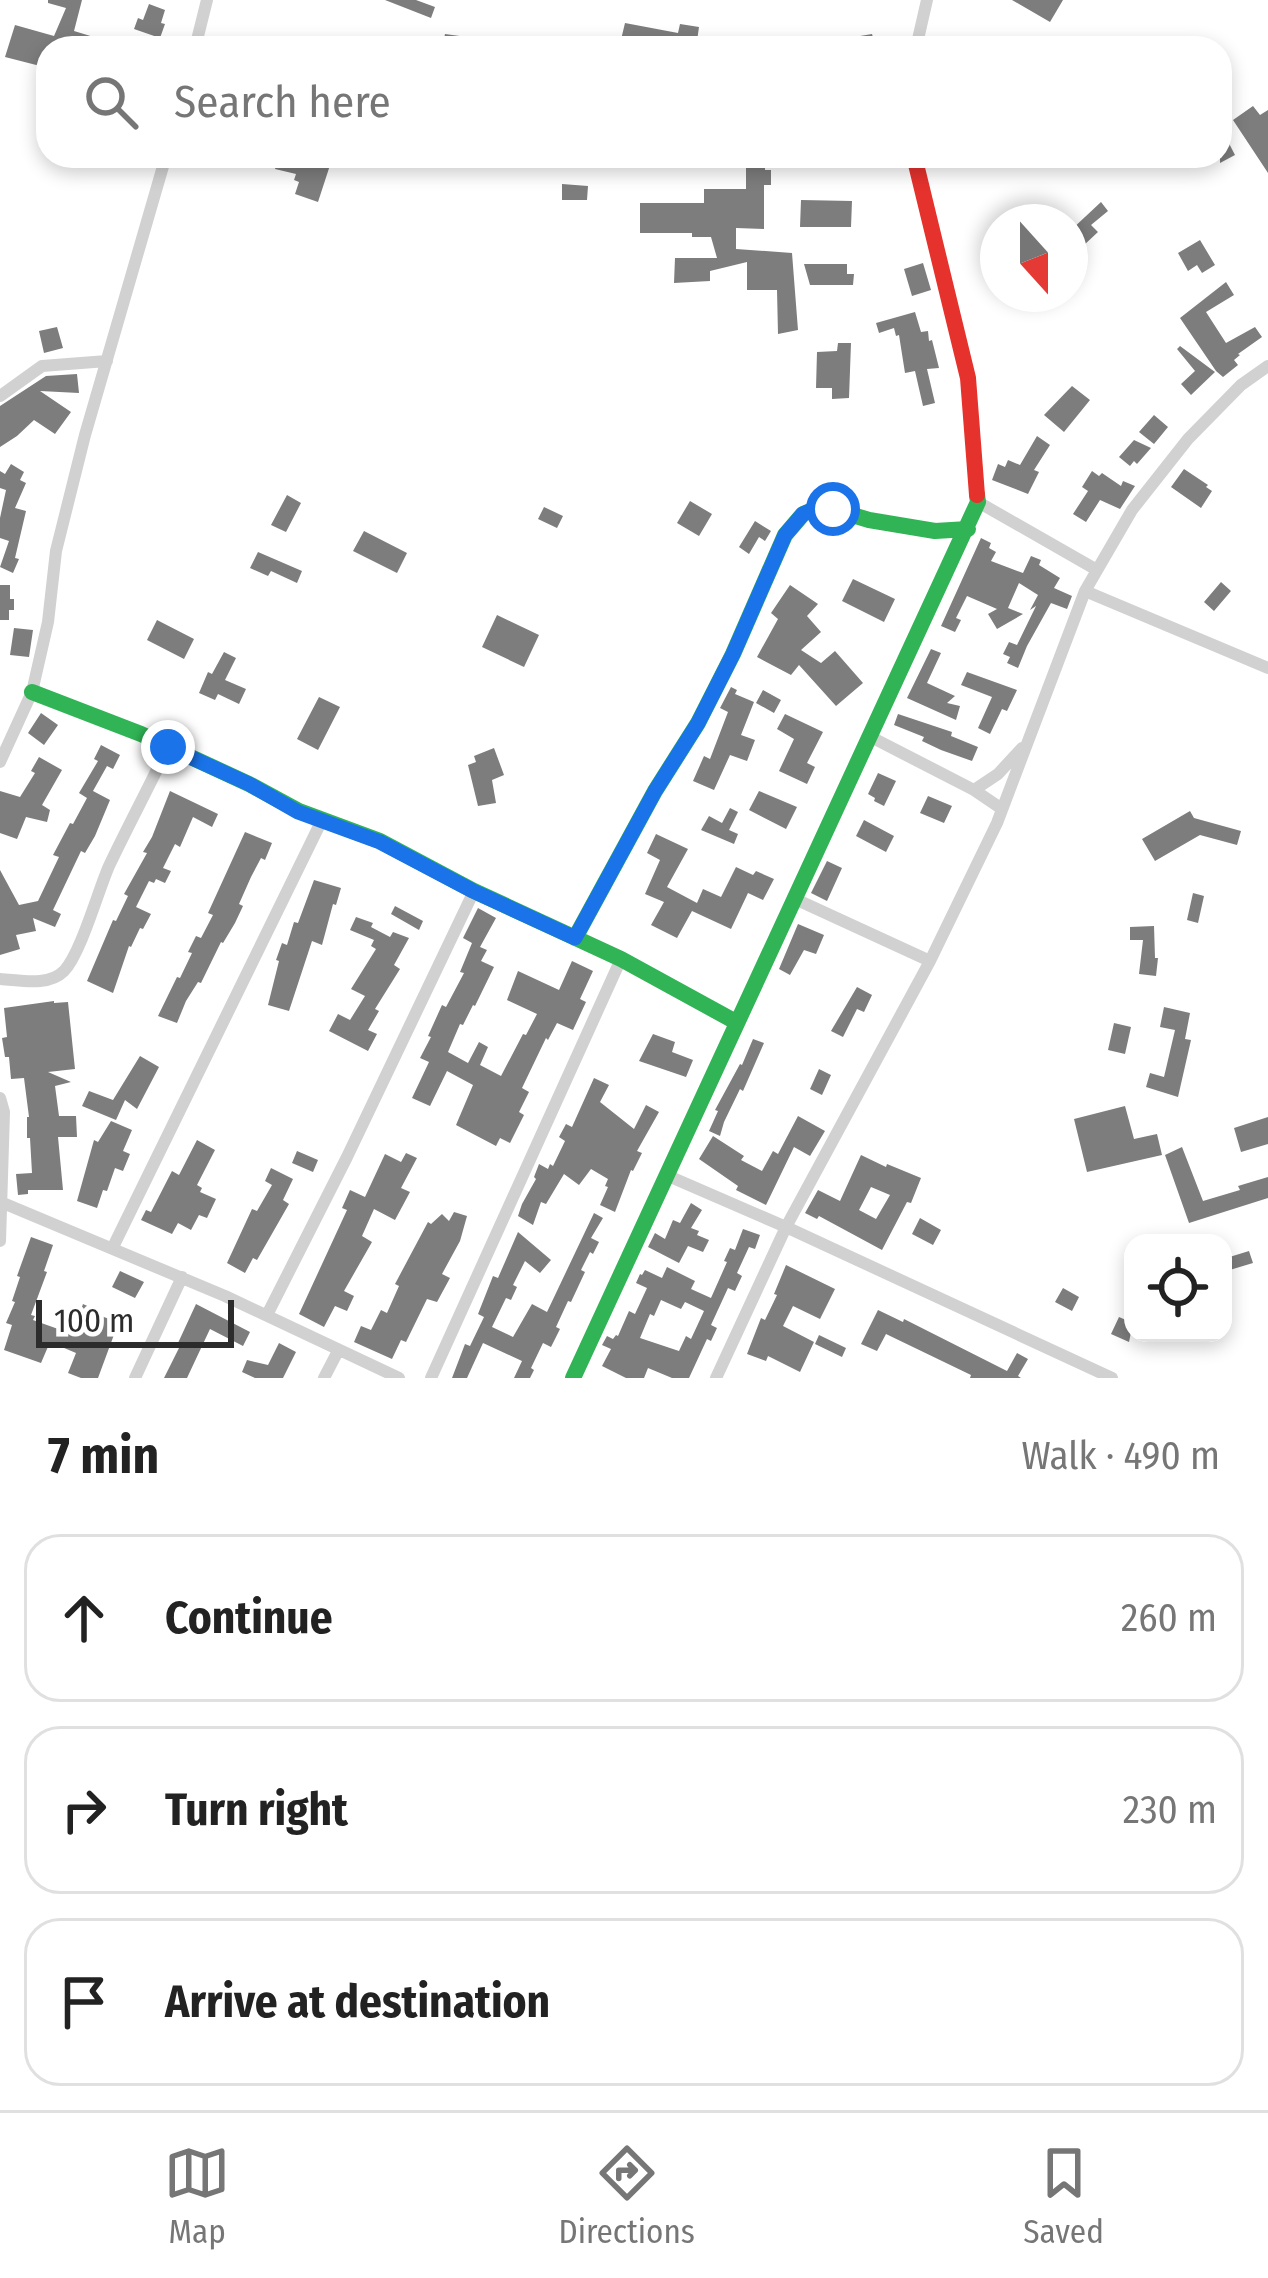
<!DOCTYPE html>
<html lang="en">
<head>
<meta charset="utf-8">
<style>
	:root { --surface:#fff; --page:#f2f2f2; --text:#222; --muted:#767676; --line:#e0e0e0; --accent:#767676 }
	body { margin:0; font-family:"Fira Sans Condensed",sans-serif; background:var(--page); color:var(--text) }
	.controls { position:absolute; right:36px; bottom:36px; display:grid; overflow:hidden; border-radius:24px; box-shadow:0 6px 18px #0003 }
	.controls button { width:108px; height:108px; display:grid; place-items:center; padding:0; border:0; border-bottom:3px solid var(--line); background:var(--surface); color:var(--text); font:60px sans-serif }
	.compass { position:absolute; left:980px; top:204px; width:108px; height:108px; border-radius:50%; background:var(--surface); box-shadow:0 6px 18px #0003; rotate:159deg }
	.scale { position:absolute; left:36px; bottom:30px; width:198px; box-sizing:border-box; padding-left:12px; border:6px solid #2c2c2c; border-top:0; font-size:33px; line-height:42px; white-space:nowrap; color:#2c2c2c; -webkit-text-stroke:9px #fff; paint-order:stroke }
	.stop { position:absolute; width:36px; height:36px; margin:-27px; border:9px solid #1a73e8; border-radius:50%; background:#fff }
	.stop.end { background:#1a73e8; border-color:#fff; box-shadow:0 3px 12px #0008 }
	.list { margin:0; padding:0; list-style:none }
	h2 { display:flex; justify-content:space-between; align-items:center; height:156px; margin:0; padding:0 48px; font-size:51px }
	h2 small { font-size:39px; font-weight:400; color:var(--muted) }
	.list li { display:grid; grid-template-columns:78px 1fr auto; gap:36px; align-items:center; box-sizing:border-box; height:168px; margin:0 24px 24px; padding:0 24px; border:3px solid var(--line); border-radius:36px }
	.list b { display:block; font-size:45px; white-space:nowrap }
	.list em { font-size:39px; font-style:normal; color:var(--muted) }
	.icon { flex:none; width:66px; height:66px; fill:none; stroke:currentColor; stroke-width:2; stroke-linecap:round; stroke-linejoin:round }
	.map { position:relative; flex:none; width:1268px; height:1378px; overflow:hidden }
	.search { position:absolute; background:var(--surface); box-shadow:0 6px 18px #0003; left:36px; right:36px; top:36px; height:132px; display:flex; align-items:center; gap:30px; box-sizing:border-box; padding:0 42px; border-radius:36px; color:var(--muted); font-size:45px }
	.sheet { height:732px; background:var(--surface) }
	nav { display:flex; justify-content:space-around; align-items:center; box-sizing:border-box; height:168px; border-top:3px solid var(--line); background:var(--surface); font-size:33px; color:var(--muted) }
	nav a { display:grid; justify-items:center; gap:6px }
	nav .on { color:var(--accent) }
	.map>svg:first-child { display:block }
	.building { fill:#7d7d7d; fill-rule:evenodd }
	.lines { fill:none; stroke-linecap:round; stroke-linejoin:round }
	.street { stroke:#d1d1d1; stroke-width:12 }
	.fast { stroke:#30b455; stroke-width:16 }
	.jam { stroke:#e5322d; stroke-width:16 }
	.route { stroke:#1a73e8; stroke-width:15 }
</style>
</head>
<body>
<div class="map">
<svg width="1268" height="1378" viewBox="0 0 1268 1378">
	<rect width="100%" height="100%" fill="#fff"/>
	<!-- building -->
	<path class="building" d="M48,0h34l-8,31 23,7 -3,10h-46v20l-43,-11 10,-32 39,11 12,-28 -18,-5z
		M385,0h31l19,7 -4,11z
		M1012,0h51l-13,22z
		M149,4l16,6 -4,13 4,1 -5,14 -26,-9 4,-11 5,2z
		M625,23l53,10 2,-9 19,3 -3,21h-77z
		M445,34l22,3 -2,11h-23z
		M872,34l4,14h-63l-1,-4z
		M1253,106l7,9 8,-5v63l-35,-53z
		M1220,126l15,29 -15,8z
		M302,156h31l-15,46 -23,-8 4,-12 -5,-2 2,-6 -21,-5 3,-12 22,5z
		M746,156h19v14h6v15h-7v44l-28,-1v21l56,4 6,77 -20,4 -1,-44h-30v-28l-37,9v10l-36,2 1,-25h42l-6,-21h-19v-4h-52v-30h64v-14h42z
		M562,184l26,2 -1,14h-25z
		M801,200l51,1 -1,26h-51z
		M1101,202l7,9 -17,14 7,7 -15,14 -13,-15z
		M1200,240l15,25 -13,8 -5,-8 -9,6 -10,-18z
		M923,263l8,27 -19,6 -8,-27z
		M804,264h43v10h7l-1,11h-43z
		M1226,282l8,13 -28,17 20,31 29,-16 7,10 -24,17 2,1 -6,5 4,5 -15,12 -7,-6 -36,-53z
		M915,312l6,20 7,-1 1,10 3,-1 7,28 -12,1 8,34 -12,3 -8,-35 -10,2 -6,-38 -3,1 -2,-8 -15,5 -3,-10z
		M57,327l6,21 -19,5 -5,-22z
		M838,343h13l-2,55 -17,1v-11h-16l1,-36 20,-1z
		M1180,346l35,26 -24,23 -10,-11 14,-13 -18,-22z
		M77,374l2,19 -39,-2 31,21 -16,22 -21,-14 -17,16 -17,11v-41l46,-30z
		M1072,386l18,14 -26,32 -20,-17z
		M1154,415l14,12 -14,17 -15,-12z
		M1037,436l13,9 -16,25 5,2 -11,22 -36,-14 6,-16 7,3 3,-7 12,5z
		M1134,440l17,8 -14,16 -3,-3 -4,5 -11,-9z
		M11,464l13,8 -4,8 6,3 -11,25 11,3 -11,47 4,1 -6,14 -13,-6 9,-26 -9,-3v-20l6,-28 -6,-2v-17l5,3z
		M1184,469l24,16 -2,2 6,4 -11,17 -30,-21z
		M1092,471l7,5 3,-3 19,13 2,-5 12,5 -15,23 -20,-9 -14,22 -13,-8 15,-23 -6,-4z
		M287,495l14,8 -15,29 -15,-7z
		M690,501l22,13 -13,22 -22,-13z
		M544,507l19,9 -6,12 -19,-9z
		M755,521l16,10 -6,10 -6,-4 -10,17 -10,-7z
		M364,531l43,22 -10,20 -44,-22z
		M981,538l10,5 -2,5 7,4 -5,9 32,12 8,-17 10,4 -2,5 21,13 -6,10 18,8 -5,13 -16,-6 -24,43 -9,22 -11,-5 3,-6 -7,-3 6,-12 8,3 19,-39 -6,4 8,-15 -19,-12 -11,25 15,6 -26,15 -9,-15 9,-5 -30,-13 -11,22 5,2 -6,12 -14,-6z
		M258,552l44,19 -5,12 -26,-12 -3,5 -18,-8z
		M853,579l42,20 -11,23 -42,-21z
		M1221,582l10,9 -17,20 -10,-9z
		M0,585h10v14h4v11h-5v10h-9z
		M790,585l28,19 -11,12 14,16 -20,18 20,13 14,-12 28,32 -27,23 -37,-41 -8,10 -34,-18 21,-38 -7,-6z
		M497,615l42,20 -15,32 -42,-20z
		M157,620l37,19 -10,20 -37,-19z
		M14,628l19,2 -4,27 -19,-2z
		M931,649l10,4 -14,30 28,13 -8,7 13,3 -4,14 -49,-22z
		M224,652l12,6 -11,22 21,9 -7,15 -21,-10 -3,6 -16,-7 9,-21 4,2z
		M967,672l50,18 -10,21 -5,-2 -12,25 -12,-6 14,-31 -31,-12z
		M731,687l6,3 -2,4 19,8 -13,33 14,5 -8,21 -17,-6 -16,35 -21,-9 11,-25 6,3 18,-47 -8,-4z
		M763,690l18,10 -7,13 -18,-10z
		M319,697l21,10 -22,43 -21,-11z
		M41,713l17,12 -14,20 -16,-12z
		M785,714l38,18 -16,31 8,4 -8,17 -28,-13 15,-32 -17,-10z
		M898,714l54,18 -1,4 27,11 -6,14 -31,-11 -19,-9 2,-4 -30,-12z
		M101,745l19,10 -7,14 -6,-3 -14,25 17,9 -15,36 -10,17 -4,-2 -28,59 8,4 -6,13 -22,-9 3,13 -20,4 4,14 -20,6v-85l19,35 19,-4 21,-44 -6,-2 17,-32 3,1 14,-26 -8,-5 19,-32 -4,-2z
		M494,748l10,27 -12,5 4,23 -18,3 -10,-41 8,-3 -2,-6z
		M39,757l23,13 -20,35 8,5 -3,12 -21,-5 -9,22 -17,-6v-42l20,6 15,-24 -4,-2z
		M878,773l18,8 -12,25 -10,-5 1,-3 -7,-4z
		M170,791l48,23 -6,13 -19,-10 -13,30 -5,-3 -12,24 8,3 -6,12 -9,-4 -2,4 -5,-2 -13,26 15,7 -8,15 -3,-1 -9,19 -2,-1 -16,47 -26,-12 26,-61 3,1 12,-25 -4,-2 23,-41 -4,-1 9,-15z
		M759,791l38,16 -11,22 -37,-19z
		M928,796l24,10 -8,17 -24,-10z
		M730,808l8,4 -9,18 9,4 -4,10 -33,-14 8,-14 13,7z
		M1190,811l4,7 47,13 -4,14 -37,-10 -45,26 -13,-22z
		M864,820l30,16 -8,16 -30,-16z
		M245,832l27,11 -7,17 -4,-2 -10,19 -12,27 4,2 -8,17 -12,20 -2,-1 -20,41 -3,-1 -12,19 -9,22 -19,-7 19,-39 3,1 12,-25 -4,-1 8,-16 5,2 12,-23 -5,-2z
		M656,834l32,15 -21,38 30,16 6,-14 18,8 15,-30 17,8 3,-4 18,8 -11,21 -15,-7 -17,36 -39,-18 -15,27 -26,-13 13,-23 -19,-8 15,-34 -13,-7z
		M827,861l15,7 -15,33 -16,-8z
		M314,880l27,8 -5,17 -3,-1 -11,41 -10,-4 -23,70 -21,-6 11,-44 -3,-1 6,-17 5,2 7,-23 4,1z
		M1193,893l11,3 -6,27 -11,-3z
		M395,906l28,15 -4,9 -28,-16z
		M478,908l18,10 -16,29 7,3 -6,11 13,6 -19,39 -2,-1 -10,20 -3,-1 -12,28 20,11 11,-21 9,5 -8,18 21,11 22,-42 3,1 11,-21 -30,-14 11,-29 41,19 13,-29 21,10 -13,28 6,3 -13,28 -16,-7 -9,17 -2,-2 -24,50 7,4 -10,20 5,3 -14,28 -10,-5 -4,8 -40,-21 17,-40 -26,-14 -17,35 -18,-8 17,-36 -9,-4 11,-21 -3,-1 14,-31 4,2 18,-34 -4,-1 12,-29 -9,-5z
		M356,917l17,6 -2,4 19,10 3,-5 16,6 -15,27 6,4 -25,40 4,2 -11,19 9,4 -9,17 -39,-20 9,-17 12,6 15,-24 -14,-7 25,-40 -5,-3 3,-6 -24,-10z
		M798,924l26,11 -8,19 -12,-4 -14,25 -11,-6z
		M1154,926l1,32h3l-2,18 -17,-2 4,-34h-13v-13z
		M857,987l15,8 -8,17 -7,-3 -14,28 -12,-6z
		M54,1001v2l14,-1 7,67 -27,3 23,10 -16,4 4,30h17l1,21h-19l5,53h-35v4l-10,1 -2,-21 16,-1 -2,-35h-3v-21h2l-5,-39 -13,1 -2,-22h-4l-3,-19 5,-1 -3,-29z
		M1164,1007l26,6 -5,26 6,1 -13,57 -32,-10 4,-14 14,4 11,-47 -15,-3z
		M1114,1023l17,4 -6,27 -17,-4z
		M653,1034l22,8 -3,10 21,8 -7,17 -47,-16z
		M753,1039l11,4 -21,48 -3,-2 -16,33 -4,14 -11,-5 9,-20 -3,-1 25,-46 2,1z
		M140,1056l19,11 -22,42 -12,-9 -9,20 -34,-14 7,-15 24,9z
		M819,1069l12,6 -9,20 -12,-6z
		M594,1078l15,7 -9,17 34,27 12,-24 13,7 -22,39 5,2 -9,18 -2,-1 -16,42 -15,-7 8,-18 -3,-1 3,-7 -17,-10 -12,16 -15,-11 -18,30 -5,-2 -8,23 -15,-9 4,-12 14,-25 -2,-2 5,-13 9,5 2,-5 3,2 12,-25 -6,-4 7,-13 6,3z
		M1125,1106l9,33 23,-5 5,21 -75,17 -13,-53z
		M798,1116l27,15 -15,25 -16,-9 -28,58 -30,-15 2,-4 -39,-27 14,-23 31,20 -3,4 21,11 11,-20 5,3z
		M1268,1117v27l-27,8 -7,-24z
		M111,1121l21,9 -9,21 7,3 -7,17 -8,-3 -8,23 -4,-1 -6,18 -20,-7 17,-61 4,2z
		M197,1140l18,10 -18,35 5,3 -2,4 16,7 -9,19 -8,-3 -8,15 -13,-7 -6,11 -31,-14 5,-10 5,2 21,-41 7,4z
		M1182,1147l21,54 37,-11 -2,-4 30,-9v21l-79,25 -24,-68z
		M297,1151l21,9 -5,12 -21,-9z
		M406,1153l11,5 -16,30 9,4 -15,28 -21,-11 -12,27 10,6 -28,49 10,5 -7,15 -12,-5 -11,21 -25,-13 48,-104 -5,-2 8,-18 15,7 20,-43 16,8z
		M861,1155l25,12 1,-3 34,14 -10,25 -4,-1 -25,48 -63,-34 -2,3 -12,-6 13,-23 22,11zM871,1187l19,8 -14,24 -17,-9z
		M271,1168l22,11 -10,21 6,4 -32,56 -4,-2 -8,15 -18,-10 25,-54 5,2 15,-26 -7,-4z
		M691,1203l11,7 -11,18 8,3 -2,4 12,5 -6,12 -15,-6 -9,17 -31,-16 7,-14 10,6 8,-19 7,3z
		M454,1212l13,4 -7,25 -18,33 8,4 -13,24 -10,-3 -21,43 -5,-2 -9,19 -38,-17 7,-16 10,4 10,-20 6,3 12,-27 -4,-2 33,-62 3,2 11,-10 7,7z
		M594,1213l9,5 -12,20 8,4 -6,12 -3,-2 -9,18 4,2 -14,30 -3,-1 -12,26 4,2 -9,18 -8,-4 -12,25 3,2 -4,8h-16l8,-17 -39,-18 -16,35h-15l13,-34 5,2 14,-29 -6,-3 15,-38 5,2 20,-46 33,28 -11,13 -15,-12 -12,24 4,2 -6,13 -5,-2 -14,29 21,10 19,-33 15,8z
		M920,1218l21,12 -8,15 -21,-11z
		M743,1229l17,6 -5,14 -6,-2 -12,26 5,3 -7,15 -7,-3 -17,37 6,3 -6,13 -4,-2 -18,39h-17l-24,-10 -4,10h-18l-24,-12 9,-17 -9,-4 5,-9 6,3 3,-4 2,1 11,-25 6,3 12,-26 -11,-5 4,-9 2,1 3,-5 17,8 5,-11 28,14 -4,8 20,9 16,-36 -3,-1 6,-13 5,2zM661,1300l20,9 4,-7 19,9 -13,28 -5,-3 -7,15 -39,-13 10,-24 4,2z
		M31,1237l22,8 -9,26 3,1 -16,43 4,1 -2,4 39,14 11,-30 11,5 -1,4 30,11 -4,10 -4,-2 -17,46h-17l-13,-5 8,-20 -26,-11 -9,21 -37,-13 8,-25 -6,-2 9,-21 -3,-1 8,-24 -3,-1z
		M1249,1251l4,12 -30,9v-13z
		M786,1265l49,24 -15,30 -27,-13 -10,20 31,16 -14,30 -32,-16 -2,5 -19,-7 14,-36 4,2 12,-25 -3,-1z
		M120,1271l24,11 -9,16 -23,-11z
		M1063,1288l16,9 -7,14 -17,-9z
		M196,1304l54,28 -7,14 -33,-17 -23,49h-23l17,-34 -3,-1z
		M878,1310l25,12 1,-3 103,52 10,-18 11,6 -10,17 3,2h-51l1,-3 -85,-41 -9,17 -16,-7z
		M1119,1317l14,6 -4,19 -18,-8z
		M819,1335l27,13 -4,9 -27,-13z
		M279,1343l17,9 -13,26h-28l-13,-6 5,-12 21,5z"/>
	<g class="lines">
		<!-- street -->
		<path class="street" d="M195,48l12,-48
			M916,48l11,-48
			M0,396l42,-30 65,-5
			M978,502l119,68
			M1085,591l183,77
			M869,736l105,54 28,19
			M0,762l32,-70 16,-70 8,-71 29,-116 81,-279
			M974,790l24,-16 24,-26
			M793,898l137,63
			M0,979c20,1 48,8 64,-8 17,-18 34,-80 45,-105 19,-40 40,-79 59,-119
			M0,1098l4,14 -4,129
			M666,1175l120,52 326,151
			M3,1203l222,93 174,82
			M113,1247l209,-427
			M267,1315l80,-158 127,-266
			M135,1378l47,-101
			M324,1378l14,-27
			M431,1378l190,-419
			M716,1378l70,-151 144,-266 67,-138 88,-232 47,-81 56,-71 53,-54 27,-19"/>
		<!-- fast -->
		<path class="fast" d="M32,692l109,42 108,50 50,27 81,30 94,50 147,68 115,63
			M575,938l80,-147 43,-68 35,-69 52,-119 18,-21 14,-6 16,1 36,11 66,11 33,-2
			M573,1378l405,-876 -1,-7"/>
		<!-- jam -->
		<path class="jam" d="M914,156l54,222 9,117"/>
	</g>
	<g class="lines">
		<!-- route -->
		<path class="route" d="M168,747l81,37 49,28 82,30 93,49 102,47 80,-147 43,-68 35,-69 52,-119 18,-21 14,-6 16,1"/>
	</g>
</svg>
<div class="controls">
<button><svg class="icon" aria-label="locate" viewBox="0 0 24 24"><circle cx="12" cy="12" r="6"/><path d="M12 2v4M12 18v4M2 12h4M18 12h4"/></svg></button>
</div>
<svg class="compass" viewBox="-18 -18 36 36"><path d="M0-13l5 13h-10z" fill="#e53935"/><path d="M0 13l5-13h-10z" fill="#767676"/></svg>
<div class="scale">100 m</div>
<div class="stop" style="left:833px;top:509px"></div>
<div class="stop end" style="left:168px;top:747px"></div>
<div class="search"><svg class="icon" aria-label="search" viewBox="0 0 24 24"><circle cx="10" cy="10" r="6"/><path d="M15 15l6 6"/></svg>Search here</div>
</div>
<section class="sheet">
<h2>7 min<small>Walk · 490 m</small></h2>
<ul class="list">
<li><svg class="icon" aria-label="ahead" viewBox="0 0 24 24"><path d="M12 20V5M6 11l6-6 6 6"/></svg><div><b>Continue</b></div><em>260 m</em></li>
<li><svg class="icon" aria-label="right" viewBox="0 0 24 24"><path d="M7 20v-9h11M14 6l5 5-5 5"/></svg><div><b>Turn right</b></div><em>230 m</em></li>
<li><svg class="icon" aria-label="arrive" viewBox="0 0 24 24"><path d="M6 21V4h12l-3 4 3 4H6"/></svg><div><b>Arrive at destination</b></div></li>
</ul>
</section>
<nav>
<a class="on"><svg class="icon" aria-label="map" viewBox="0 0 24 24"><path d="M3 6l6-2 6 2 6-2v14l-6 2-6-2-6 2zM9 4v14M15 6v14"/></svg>Map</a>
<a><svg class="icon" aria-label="directions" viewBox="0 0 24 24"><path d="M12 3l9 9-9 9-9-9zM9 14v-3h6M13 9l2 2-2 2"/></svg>Directions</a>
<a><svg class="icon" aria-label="saved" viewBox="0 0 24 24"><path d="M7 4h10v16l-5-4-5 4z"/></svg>Saved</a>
</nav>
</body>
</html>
